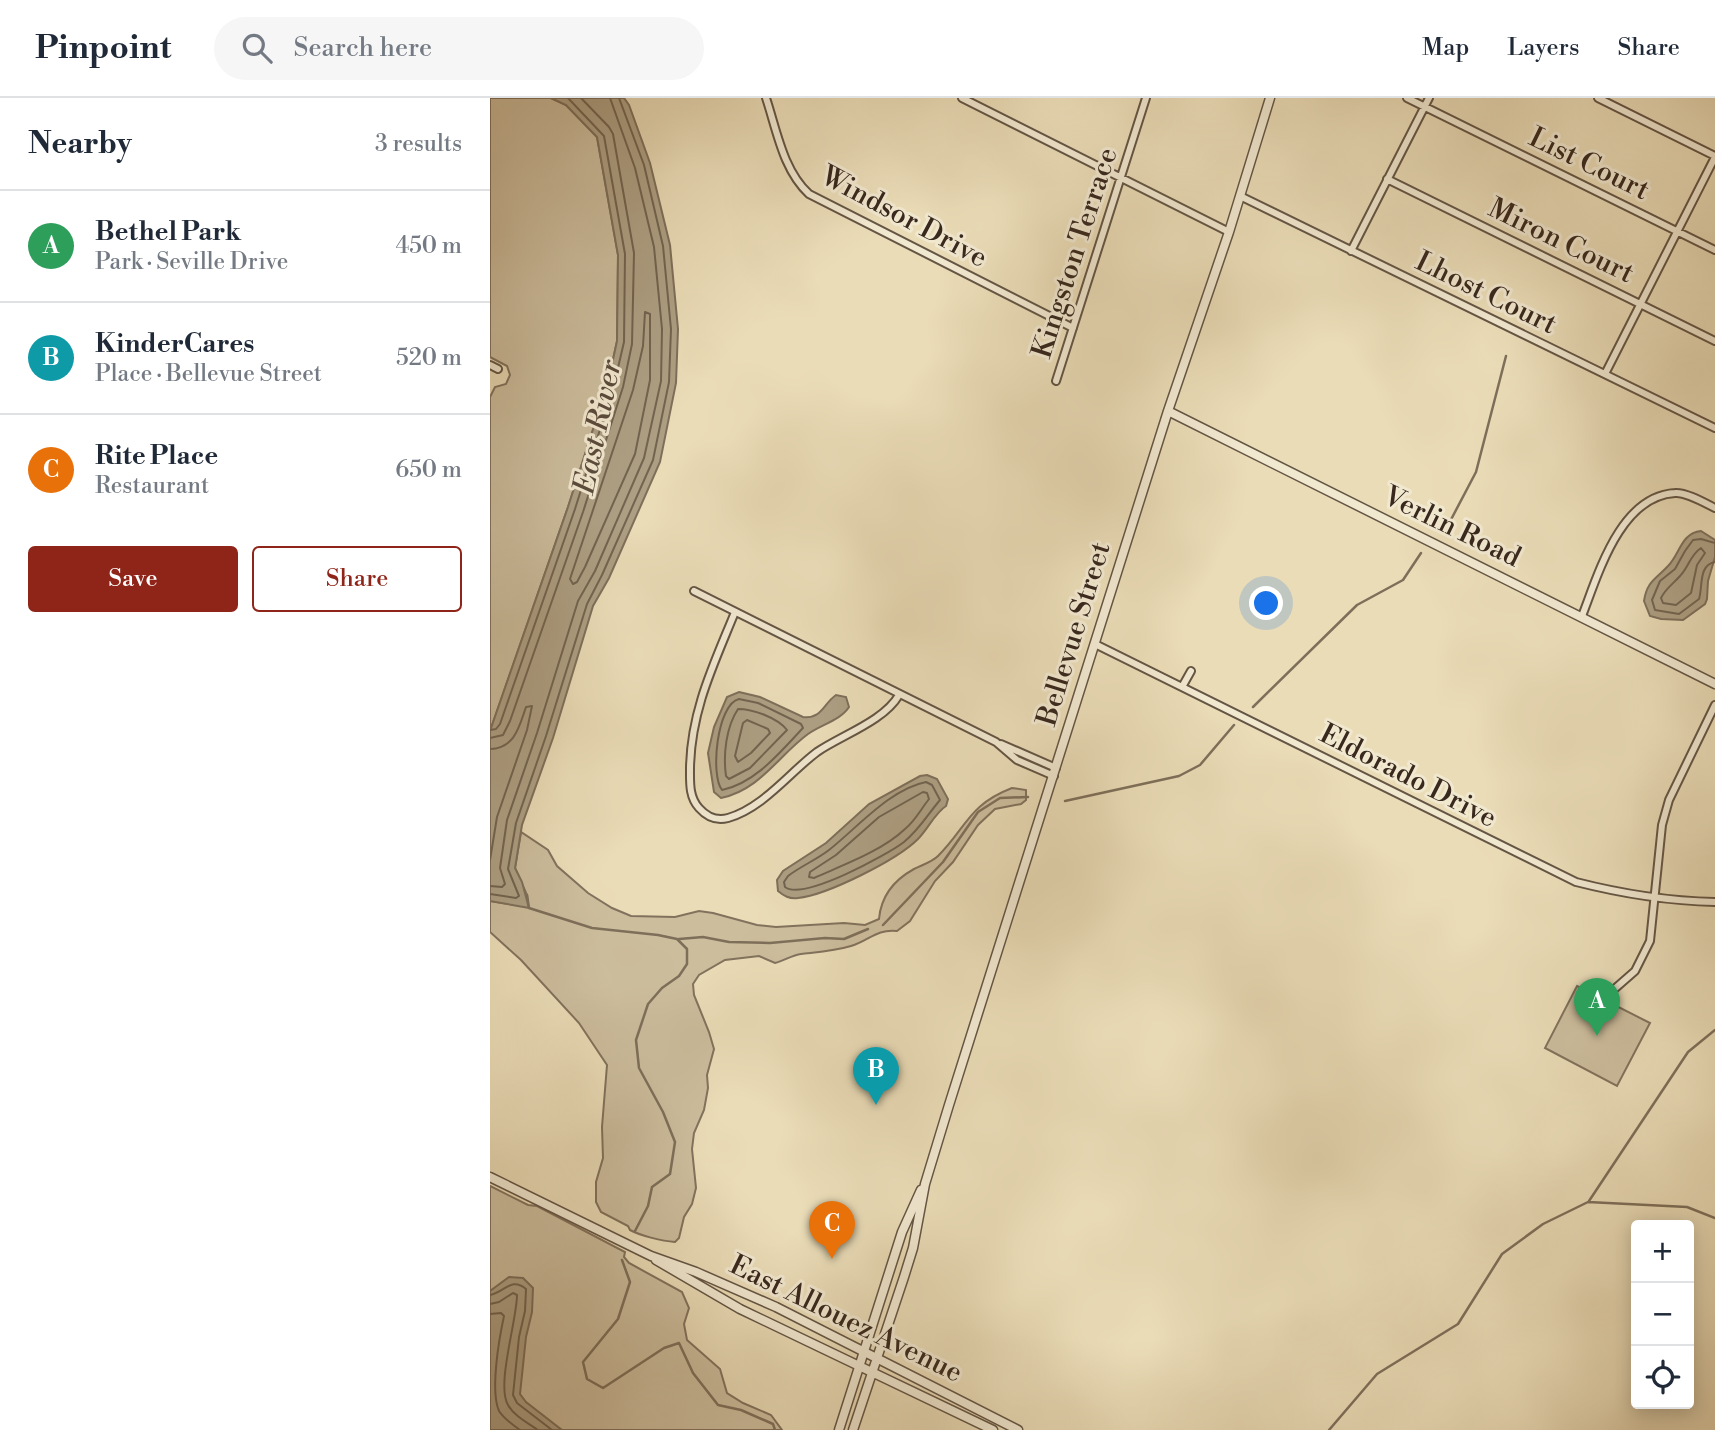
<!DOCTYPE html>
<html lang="en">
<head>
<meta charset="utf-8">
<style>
	:root { --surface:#fff; --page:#f6f6f7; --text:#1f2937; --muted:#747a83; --line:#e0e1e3; --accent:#8f2418 }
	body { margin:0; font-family:"Libre Bodoni",serif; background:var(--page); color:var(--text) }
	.controls { position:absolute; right:21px; bottom:21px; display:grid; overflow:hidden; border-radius:7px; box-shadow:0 4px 18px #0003 }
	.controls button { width:63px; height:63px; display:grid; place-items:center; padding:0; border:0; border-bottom:2px solid var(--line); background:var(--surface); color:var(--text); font:35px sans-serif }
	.you { position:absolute; left:777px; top:506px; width:24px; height:24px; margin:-18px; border:5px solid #fff; border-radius:50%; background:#1a73e8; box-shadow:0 0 0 10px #1a73e833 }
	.badge { display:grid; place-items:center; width:46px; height:46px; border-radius:50%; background:var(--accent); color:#fff; font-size:23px; font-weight:700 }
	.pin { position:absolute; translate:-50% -58px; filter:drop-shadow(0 2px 4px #0008) }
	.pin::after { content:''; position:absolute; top:37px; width:24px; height:21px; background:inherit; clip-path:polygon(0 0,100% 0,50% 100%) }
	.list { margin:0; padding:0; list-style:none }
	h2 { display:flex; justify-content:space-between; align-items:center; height:91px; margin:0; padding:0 28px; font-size:30px }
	h2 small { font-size:23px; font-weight:400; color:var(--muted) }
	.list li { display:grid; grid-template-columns:46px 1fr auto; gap:21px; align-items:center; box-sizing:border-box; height:112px; padding:0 28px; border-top:2px solid var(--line) }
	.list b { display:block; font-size:26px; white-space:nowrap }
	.list p { margin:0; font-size:23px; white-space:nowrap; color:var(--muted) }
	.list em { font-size:23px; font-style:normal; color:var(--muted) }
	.actions { display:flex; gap:14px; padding:21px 28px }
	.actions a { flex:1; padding:16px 0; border:2px solid var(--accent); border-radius:7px; text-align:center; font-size:24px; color:var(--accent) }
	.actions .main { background:var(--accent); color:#fff }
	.icon { flex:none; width:38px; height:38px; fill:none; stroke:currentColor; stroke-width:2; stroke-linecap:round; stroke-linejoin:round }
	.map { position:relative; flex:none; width:1225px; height:1332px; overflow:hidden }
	header { display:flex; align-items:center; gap:42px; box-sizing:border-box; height:98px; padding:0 35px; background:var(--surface); border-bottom:2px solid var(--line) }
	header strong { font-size:33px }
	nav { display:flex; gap:38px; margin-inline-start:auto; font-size:24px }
	.search { width:490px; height:63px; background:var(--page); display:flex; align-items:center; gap:18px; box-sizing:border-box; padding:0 24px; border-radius:38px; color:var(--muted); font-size:26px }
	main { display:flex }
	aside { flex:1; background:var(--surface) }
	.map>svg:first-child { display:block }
	.green { fill:#ccbd9d; stroke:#82725d; stroke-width:2 }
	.water { fill:#ad9f83; stroke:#7e6f5a; stroke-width:2 }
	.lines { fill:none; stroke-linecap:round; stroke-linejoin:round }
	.shore { stroke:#726450; stroke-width:2 }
	.stream { stroke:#7e6f5a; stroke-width:2.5 }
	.minor-casing { stroke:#645544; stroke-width:10 }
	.tertiary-casing { stroke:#645544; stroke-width:11 }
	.minor { stroke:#f1e8d0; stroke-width:6 }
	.tertiary { stroke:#f1e8d0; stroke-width:8 }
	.labels { text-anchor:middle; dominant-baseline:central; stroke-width:6; stroke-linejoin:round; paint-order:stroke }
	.street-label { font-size:28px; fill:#38281d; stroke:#f1e8d0 }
	.water-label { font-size:30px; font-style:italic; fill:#5b4c3c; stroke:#f1e8d0 }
</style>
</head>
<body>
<header>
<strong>Pinpoint</strong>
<div class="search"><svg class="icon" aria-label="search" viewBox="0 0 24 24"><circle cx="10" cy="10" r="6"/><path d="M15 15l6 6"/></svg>Search here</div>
<nav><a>Map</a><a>Layers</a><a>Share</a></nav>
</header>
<main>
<aside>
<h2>Nearby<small>3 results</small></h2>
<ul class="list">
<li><span class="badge" style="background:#2e9e5b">A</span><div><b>Bethel Park</b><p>Park · Seville Drive</p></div><em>450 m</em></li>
<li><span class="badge" style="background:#0f9aa8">B</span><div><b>KinderCares</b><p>Place · Bellevue Street</p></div><em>520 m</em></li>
<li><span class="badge" style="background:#e8710a">C</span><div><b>Rite Place</b><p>Restaurant</p></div><em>650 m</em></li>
</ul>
<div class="actions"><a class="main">Save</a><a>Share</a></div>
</aside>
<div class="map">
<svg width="1225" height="1332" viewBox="0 0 1225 1332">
	<rect width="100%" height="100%" fill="#eadcb7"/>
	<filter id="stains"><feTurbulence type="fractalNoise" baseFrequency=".00286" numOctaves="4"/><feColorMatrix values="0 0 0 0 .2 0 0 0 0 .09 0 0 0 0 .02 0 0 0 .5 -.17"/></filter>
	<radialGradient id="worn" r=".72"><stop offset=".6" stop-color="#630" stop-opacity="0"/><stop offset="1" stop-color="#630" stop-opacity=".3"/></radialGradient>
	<!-- green -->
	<path class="green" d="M0,0h61l15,7 31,32 21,118 -1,86 -9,42 -40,124 -78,224v-334l5,-10 11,-3 4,-9 -3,-9 -17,-9z
		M522,690l14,2v10l-5,4 -26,5 -17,16 -25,37 -18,19 -25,40 -13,10c-21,-2 -27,9 -46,15 -17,5 -33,6 -50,8 -9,1 -17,7 -26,9l-16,-7 -34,4 -26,15 -6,9 1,11 15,37 5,17 -7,26 1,13 -4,22 -10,23 -2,16 4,39 -4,16 -8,13 -5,21 -4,4c-13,-1 -34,-6 -45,-12l-2,-4 -27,-14 -5,-10v-20l7,-24 -1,-31 5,-62 -28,-42 -58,-63 -31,-28v-31l38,6 -1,-12 -12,-27 6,-36 27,18 9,16 31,27 24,15 19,8 44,1 24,-6 14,2 44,12 19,2 68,-4 21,2 14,-6c2,-23 15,-39 35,-50 8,-4 18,-7 24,-13 29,-29 30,-51 74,-68z
		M1087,888l73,37 -33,63 -72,-38z
		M0,1088l38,19 9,1 88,46 -1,5 5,6 53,29 7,16 -5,16 3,16 33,29 7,24 16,10 28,12 11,15h-292z"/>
	<!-- water -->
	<path class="water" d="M61,0h73l5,7 21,58 20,82 8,84 -2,54 -16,79 -51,116 -16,28 -40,132 -31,87 -7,43 7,14 7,26 -39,-7v-170l78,-224 40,-124 9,-42 1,-86 -21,-118 -31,-32z
		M1211,433l14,9v17l-7,24 -1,18 -2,5 -22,16 -22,-1 -11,-3 -6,-15c3,-20 12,-22 24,-35 12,-12 13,-33 33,-35z
		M249,594l21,5 43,20c19,2 20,-13 33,-22l10,2 3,10c-8,13 -29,18 -41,27 -30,22 -48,56 -87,64l-7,-6 -6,-39 6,-26 13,-30z
		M437,677l10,4 11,20 -2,7c-11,7 -18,23 -28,33 -21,21 -91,56 -120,59 -9,1 -14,-2 -20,-7l-1,-11 6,-9 43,-28 43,-39 51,-28z
		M19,1179l14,1 10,10 -1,24 -6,25 -6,57 6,8 36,28h-72v-139z"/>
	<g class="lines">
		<!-- shore -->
		<path class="shore" d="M155,214l5,2v66l-15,74 -50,113 -8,15 -4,2 -3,-5 63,-189 10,-44z
			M1225,445l-14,-4 -8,1 -8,11 -10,18 -15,12 -8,19 3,10 24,4 20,-15c4,-12 -1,-34 16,-37
			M1211,450l4,5 -8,12 -6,28 -15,12 -13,-2 -2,-5c5,-10 11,-13 19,-22 9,-9 10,-21 21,-28z
			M249,601l19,4 43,21 2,4c-22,23 -47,55 -81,62 -12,-15 -5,-86 17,-91z
			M248,611c15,0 40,9 49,21l-37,38 -21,11 -3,-3c-3,-21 0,-49 12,-67z
			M257,622l21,9 2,4 -19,20 -13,9 -3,-6 8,-33z
			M0,632l6,-1 4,-5 75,-215 39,-124 10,-43 1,-88 -21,-118 -36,-38
			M0,640l13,-3 7,-14 73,-209 40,-125 9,-43 2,-91 -21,-119 -4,-7 -28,-29
			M0,651c25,-1 29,-22 36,-42l6,-1 -5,24 -30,87 -7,43
			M436,684l6,3 8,15c-12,14 -21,30 -36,42 -17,13 -101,59 -119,45l-1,-5 4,-6c13,-10 28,-16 41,-26 28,-22 61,-61 97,-68z
			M433,694l4,1 2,6c-8,10 -14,22 -24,30 -23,22 -62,36 -91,49l-5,-1 1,-5 26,-17 43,-38z
			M0,788l12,1 3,-3 -5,-16 7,-48 30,-87 41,-132 17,-30 49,-113 17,-77 1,-52 -8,-82 -19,-79 -25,-70
			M0,796l26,4 3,-2 -11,-27 8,-46 30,-87 41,-132 15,-29 51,-115 16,-78 2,-53 -8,-83 -19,-81 -25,-67
			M0,1197c14,-2 21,-19 36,-6l-1,22 -6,26 -6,58 4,8 35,27
			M0,1206l9,-2 14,-9 4,2c0,25 -21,90 -9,110 6,11 20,18 30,25
			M0,1216l11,-1 3,3c-5,23 -14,75 -5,95 5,8 14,14 21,19"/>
		<!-- stream -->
		<path class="stream" d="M955,433l31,-59 30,-116
			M763,609l104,-102 46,-25 18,-27
			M575,703l114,-25 21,-11 34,-40
			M37,797l2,13 63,20 66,7 19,4 10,10v15l-8,12 -17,12 -14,16 -12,36 3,28 24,44 12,30 -5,32 -18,13 -4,19 -13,25
			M393,827l60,-63 35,-50 22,-14 28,-1
			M189,841l24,-2 26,5 41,1 55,-5 19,1 24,-10
			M1099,1103l99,-149 27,-22
			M132,1162l8,22 -12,37 -35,43 4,17 16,9 61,-40 15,-5 14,30 25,32 23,5 32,14 2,6
			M839,1332l48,-56 81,-50 44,-70 41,-30 45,-22 99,5 28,11"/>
		<!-- minor casing -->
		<g class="minor-casing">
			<path id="minor" d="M276,0c11,33 17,72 43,96l264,134
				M472,0l267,134
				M917,0l308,152
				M1108,0l117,58
				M897,81l328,162
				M750,98l475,232
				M861,153l78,-153
				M0,267l8,4
				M1115,276l110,-217
				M566,283l90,-283
				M204,493l302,151 21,18 37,16
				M245,514c-21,52 -44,98 -45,156 0,15 -1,29 9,40 8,9 18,13 29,10 35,-10 61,-45 89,-66 25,-17 67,-31 82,-57
				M1092,518c16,-41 38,-120 93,-123 11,-1 30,10 40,15
				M605,546l481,238c47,12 91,19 139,20
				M692,589l9,-16
				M511,646l55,24
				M1113,901l32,-28 15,-30 12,-116 7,-25 46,-95"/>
		</g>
		<!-- tertiary casing -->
		<g class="tertiary-casing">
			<path id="tertiary" d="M678,313l547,273
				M0,1079l161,79 45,16 80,35 242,123
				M166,1162l84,49 253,121
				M349,1332l63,-198 19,-42
				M363,1332l51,-153 9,-29 12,-64 24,-79 219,-694 61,-179 41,-134"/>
		</g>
		<!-- minor -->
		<use href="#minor" class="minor"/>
		<!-- tertiary -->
		<use href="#tertiary" class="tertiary"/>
	</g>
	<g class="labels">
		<!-- street labels -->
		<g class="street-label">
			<text transform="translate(1099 66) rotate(26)">List Court</text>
			<text transform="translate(414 119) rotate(28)">Windsor Drive</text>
			<text transform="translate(1071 143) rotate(26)">Miron Court</text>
			<text transform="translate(585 155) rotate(-72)">Kingston Terrace</text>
			<text transform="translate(996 195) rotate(26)">Lhost Court</text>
			<text transform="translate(962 429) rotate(26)">Verlin Road</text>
			<text transform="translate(584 536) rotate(-73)">Bellevue Street</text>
			<text transform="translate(918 678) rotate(27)">Eldorado Drive</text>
			<text transform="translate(356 1221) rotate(26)">East Allouez Avenue</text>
		</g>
		<!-- water labels -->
		<g class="water-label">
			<text transform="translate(108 329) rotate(-78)">East River</text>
		</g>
	</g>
	<rect width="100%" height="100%" filter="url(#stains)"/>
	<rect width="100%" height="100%" fill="url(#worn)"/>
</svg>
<div class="controls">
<button>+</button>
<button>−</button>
<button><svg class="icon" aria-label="locate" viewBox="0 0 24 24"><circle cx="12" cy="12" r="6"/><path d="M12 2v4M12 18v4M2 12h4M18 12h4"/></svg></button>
</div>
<div class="you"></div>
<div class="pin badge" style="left:1107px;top:938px;background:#2e9e5b">A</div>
<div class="pin badge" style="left:386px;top:1007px;background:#0f9aa8">B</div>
<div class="pin badge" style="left:342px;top:1161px;background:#e8710a">C</div>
</div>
</main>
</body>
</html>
